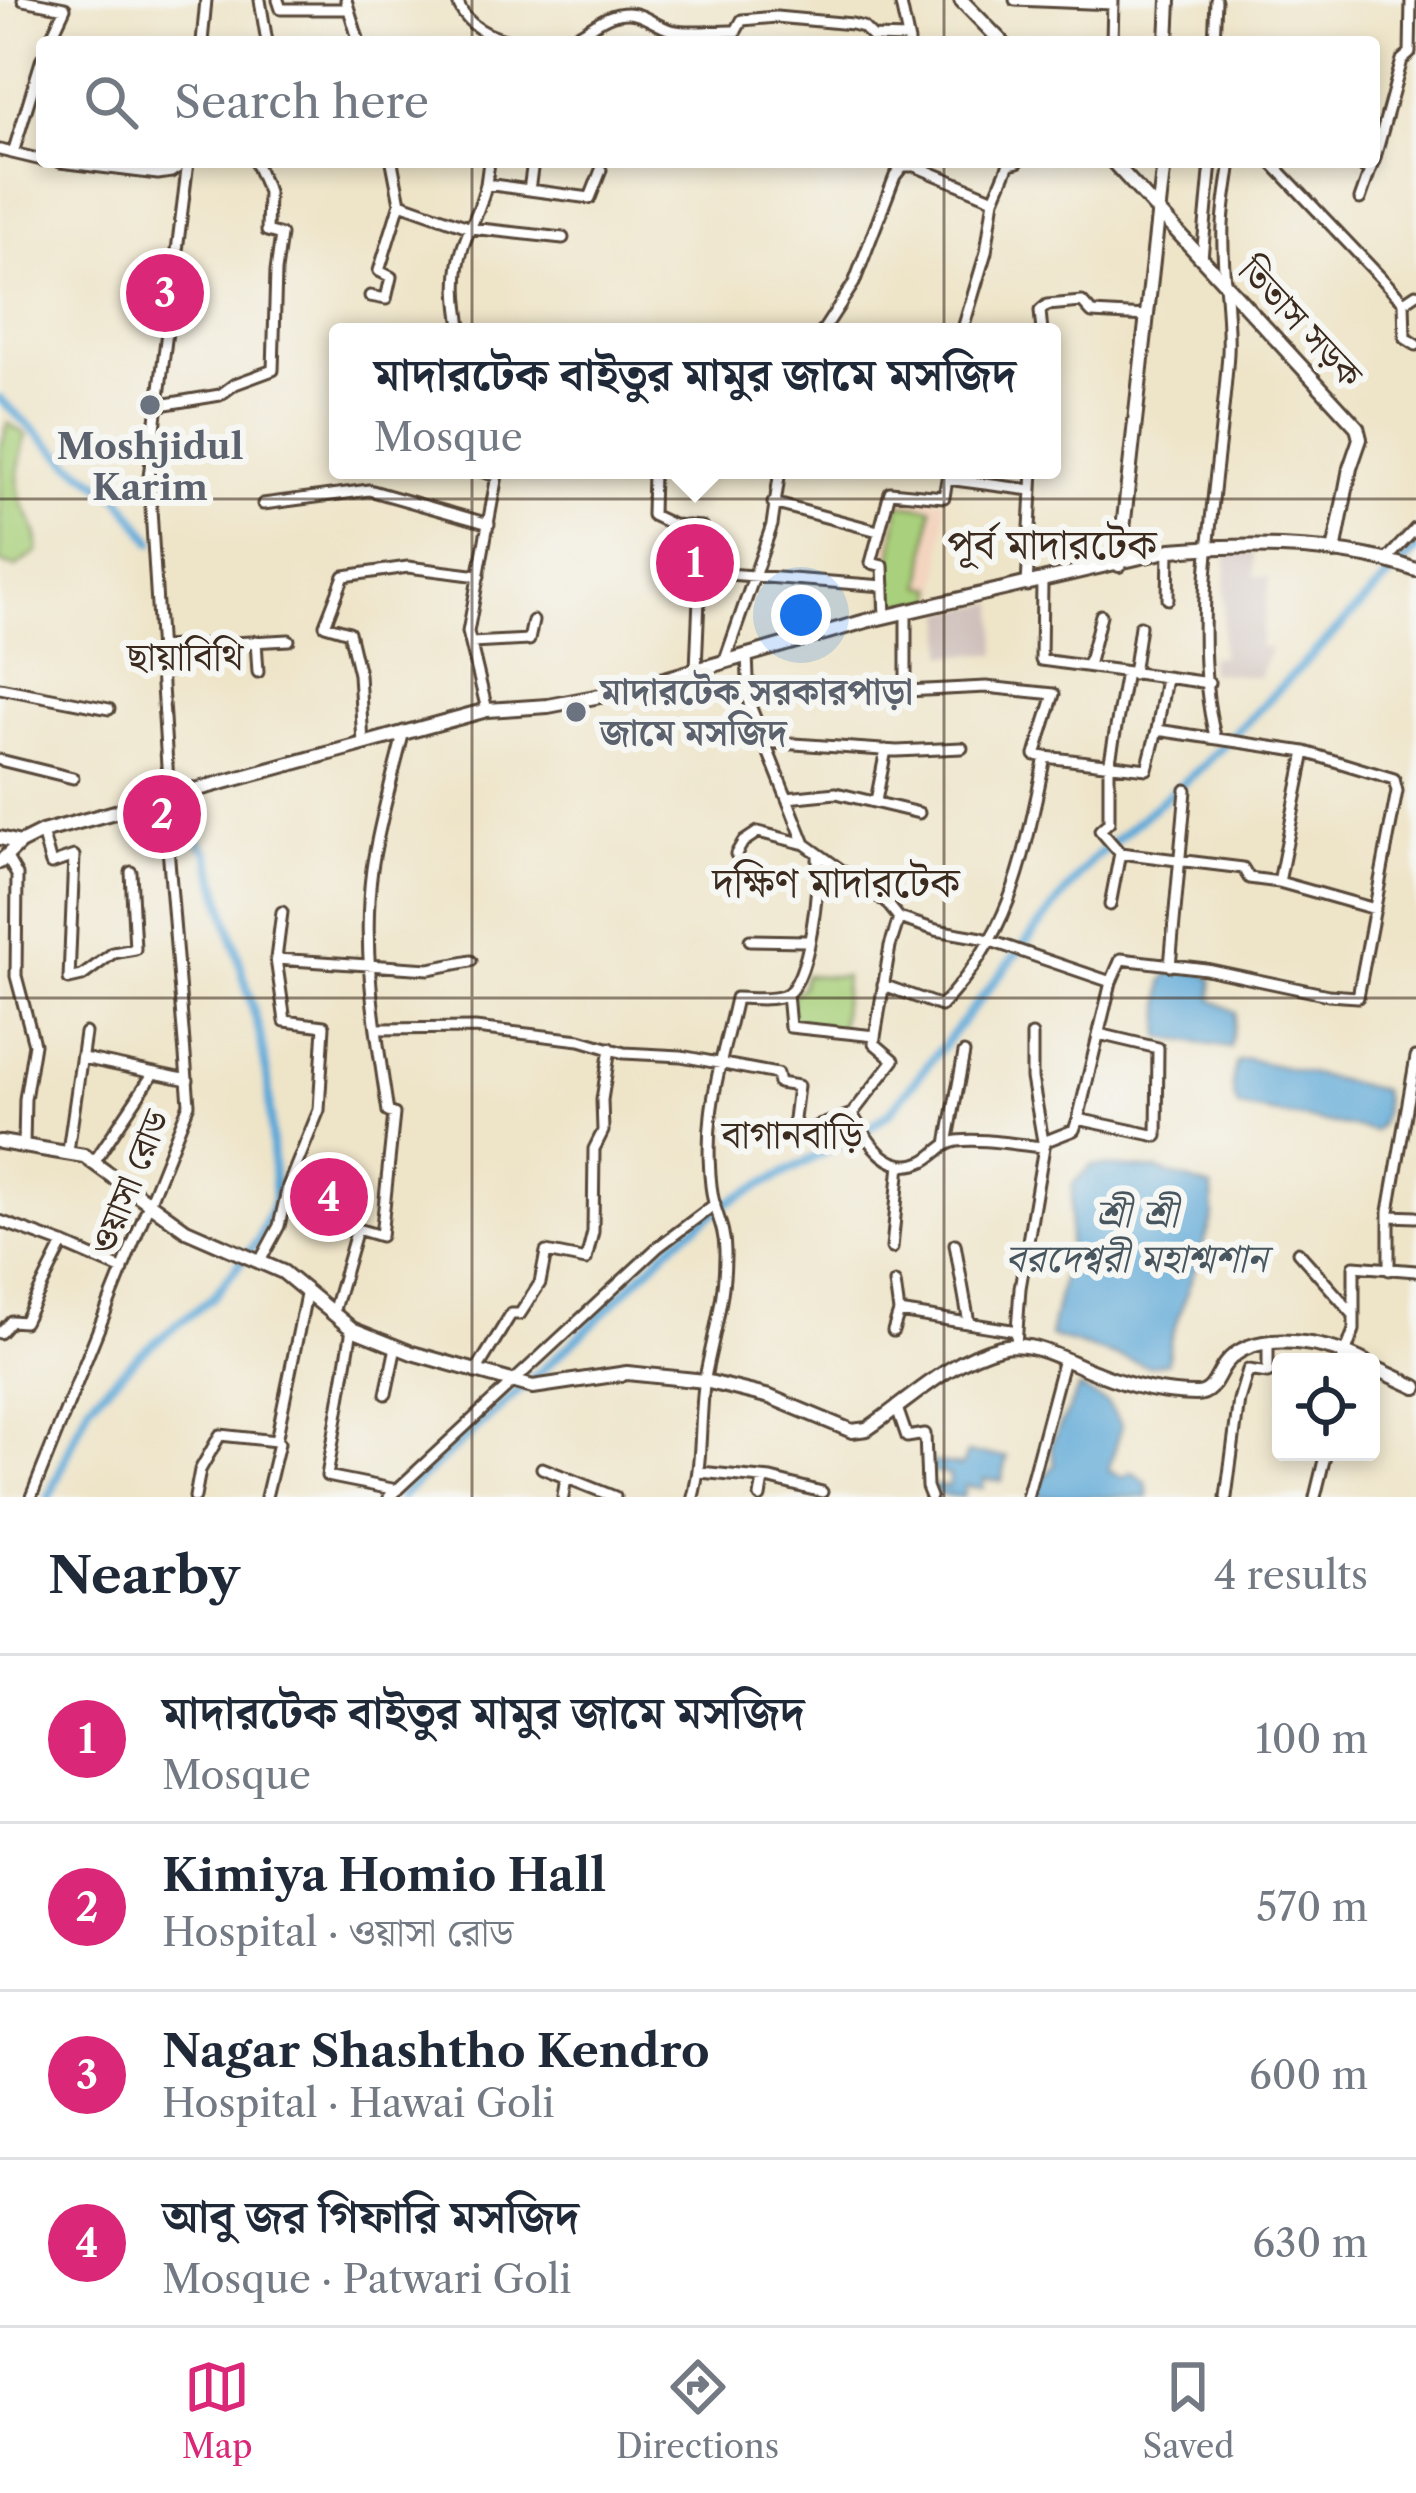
<!DOCTYPE html>
<html lang="en">
<head>
<meta charset="utf-8">
<style>
	:root { --surface:#fff; --page:#f6f6f7; --text:#1f2937; --muted:#747a83; --line:#e0e1e3; --accent:#db2777 }
	body { margin:0; font-family:"Libre Caslon Text","Noto Serif Bengali",serif; background:var(--page); color:var(--text) }
	.controls { position:absolute; right:36px; bottom:36px; display:grid; overflow:hidden; border-radius:12px; box-shadow:0 6px 18px #0003 }
	.controls button { width:108px; height:108px; display:grid; place-items:center; padding:0; border:0; border-bottom:3px solid var(--line); background:var(--surface); color:var(--text); font:60px sans-serif }
	.you { position:absolute; left:801px; top:615px; width:42px; height:42px; margin:-30px; border:9px solid #fff; border-radius:50%; background:#1a73e8; box-shadow:0 0 0 18px #1a73e833 }
	.badge { display:grid; place-items:center; width:78px; height:78px; border-radius:50%; background:var(--accent); color:#fff; font-size:39px; font-weight:700 }
	.pin { position:absolute; translate:-50% -50%; border:6px solid #fff; box-shadow:0 3px 12px #0006 }
	.popup { position:absolute; left:329px; top:323px; width:732px; height:156px; box-sizing:border-box; display:grid; place-content:center; border-radius:12px; background:var(--surface); filter:drop-shadow(0 3px 9px #0005); font-size:39px; white-space:nowrap; color:var(--muted) }
	.popup b { font-size:45px; color:var(--text) }
	.popup::after { content:''; position:absolute; left:50%; top:100%; margin-left:-24px; border:24px solid transparent; border-top-color:var(--surface) }
	.list { margin:0; padding:0; list-style:none }
	h2 { display:flex; justify-content:space-between; align-items:center; height:156px; margin:0; padding:0 48px; font-size:51px }
	h2 small { font-size:39px; font-weight:400; color:var(--muted) }
	.list li { display:grid; grid-template-columns:78px 1fr auto; gap:36px; align-items:center; box-sizing:border-box; height:168px; padding:0 48px; border-top:3px solid var(--line) }
	.list b { display:block; font-size:45px; white-space:nowrap }
	.list p { margin:0; font-size:39px; white-space:nowrap; color:var(--muted) }
	.list em { font-size:39px; font-style:normal; color:var(--muted) }
	.icon { flex:none; width:66px; height:66px; fill:none; stroke:currentColor; stroke-width:2; stroke-linecap:round; stroke-linejoin:round }
	.map { position:relative; flex:none; width:1416px; height:1497px; overflow:hidden }
	.search { position:absolute; background:var(--surface); box-shadow:0 6px 18px #0003; left:36px; right:36px; top:36px; height:132px; display:flex; align-items:center; gap:30px; box-sizing:border-box; padding:0 42px; border-radius:12px; color:var(--muted); font-size:45px }
	.sheet { height:828px; background:var(--surface) }
	nav { display:flex; justify-content:space-around; align-items:center; box-sizing:border-box; height:168px; border-top:3px solid var(--line); background:var(--surface); font-size:33px; color:var(--muted) }
	nav a { display:grid; justify-items:center; gap:6px }
	nav .on { color:var(--accent) }
	.map>svg:first-child { display:block }
	.built { fill:#f3d4bf }
	.industrial { fill:#cfc0bb }
	.green { fill:#a9d07b; stroke:#727d4c; stroke-width:3 }
	.water { fill:#5fa9d7; stroke:#4d6a7a; stroke-width:3 }
	.lines { fill:none; stroke-linecap:round; stroke-linejoin:round }
	.canal { stroke:#5fa9d7; stroke-width:9 }
	.minor-casing { stroke:#564638; stroke-width:15 }
	.tertiary-casing { stroke:#564638; stroke-width:18 }
	.minor { stroke:#fff; stroke-width:9 }
	.tertiary { stroke:#fff; stroke-width:12 }
	.grid { fill:none; stroke:#3b2a1e; stroke-width:3; stroke-opacity:0.55 }
	.worship-dot { fill:#6b7280; stroke:#f6f6f2; stroke-width:4.5 }
	.labels { text-anchor:middle; dominant-baseline:central; stroke-width:12; stroke-linejoin:round; paint-order:stroke }
	.street-label { font-size:36px; fill:#3b2a1e; stroke:#f6f6f2 }
	.worship-label { font-size:36px; font-weight:bold; fill:#5b616d; stroke:#f6f6f2 }
	.neighbourhood-label { font-size:39px; fill:#3b2a1e; stroke:#f6f6f2 }
	.water-label { font-size:39px; font-style:italic; fill:#48565f; stroke:#f6f6f2 }
	.quarter-label { font-size:42px; fill:#3b2a1e; stroke:#f6f6f2 }
</style>
</head>
<body>
<div class="map">
<svg width="1416" height="1497" viewBox="0 0 1416 1497">
	<rect width="100%" height="100%" fill="#f6f6f2"/>
	<filter id="ink" filterUnits="userSpaceOnUse"><feTurbulence type="fractalNoise" baseFrequency=".00833" numOctaves="2"/><feDisplacementMap in="SourceGraphic" scale="24" xChannelSelector="R" yChannelSelector="G"/><feConvolveMatrix kernelMatrix="1 2 1 2 8 2 1 2 1" color-interpolation-filters="sRGB"/></filter>
	<filter id="wash" filterUnits="userSpaceOnUse"><feTurbulence type="fractalNoise" baseFrequency=".004" numOctaves="4" result="noise"/><feDisplacementMap in="SourceGraphic" scale="48" xChannelSelector="R" yChannelSelector="G"/><feGaussianBlur stdDeviation="2.7" result="paint"/><feColorMatrix in="noise" values="0 0 0 0 0 0 0 0 0 0 0 0 0 0 0 0 0 1.4 0 .05"/><feComposite in="paint" operator="in"/></filter>
	<g filter="url(#wash)">
		<rect width="100%" height="100%" fill="#eee4c8"/>
		<!-- built -->
		<path class="built" d="M892,494l54,6 -8,102 -50,7 -1,-44 -13,-5z"/>
		<!-- industrial -->
		<path class="industrial" d="M1227,551l28,2v22l15,3 -10,69 11,1 -12,29 -49,-5 -1,-15 12,-1z
			M996,603l1,51 -52,1v-43z"/>
		<!-- green -->
		<path class="green" d="M8,423l18,12c-5,22 -13,48 -3,69 8,19 16,26 15,47l-22,16 -16,-4v-114z
			M899,504l33,4 -10,78 13,2v12l-47,6 -1,-42 4,-2z
			M805,975l40,2 -4,52 -49,-5v-28l10,-9z"/>
		<!-- water -->
		<path class="water" d="M1171,971l30,1 11,7v21l24,12 -6,36 -69,-11 2,-56z
			M1247,1059l135,31c3,14 4,30 -7,41l-137,-24c-7,-16 -7,-29 -1,-45z
			M1092,1165l66,5 54,18 1,29 -43,124 -2,21 -20,4 -98,-30 18,-83 5,-69z
			M1079,1388l28,15 15,22 -14,46 16,6 8,-5 14,10 2,15h-112l6,-18 13,-14 -4,-21z
			M967,1453l40,4 -5,24 -18,-2 -1,9 -18,-2 -2,11 -29,-4 -2,-8 17,2 1,-12 -19,-3v-10l31,4z"/>
		<g class="lines">
			<!-- canal -->
			<path class="canal" d="M0,399l70,64 49,34 33,45
				M49,1497l40,-93 51,-50 74,-58 45,-57 16,-41 -7,-117 -9,-51 -51,-178 -15,-16
				M400,1497l182,-163 93,-92 52,-39 140,-73 23,-18 201,-251 111,-94 214,-218"/>
		</g>
	</g>
	<g filter="url(#ink)">
		<g class="lines">
			<!-- minor casing -->
			<g class="minor-casing">
				<path id="minor" d="M23,0l42,8 -16,34
					M260,0l7,42
					M278,0l3,9h67
					M346,0l13,42
					M457,0c12,41 75,51 112,39 22,-8 33,-26 59,-26 15,0 28,13 43,17 20,5 44,0 65,1l6,-11 34,-3 76,7 11,3 10,10 35,1
					M900,0l9,42
					M1015,0l98,4
					M202,42l4,-42
					M1112,42l1,-42
					M1214,42l2,-42
					M0,150l42,10
					M13,153l29,-95
					M1374,161l28,-101 8,-7 1,-53
					M60,162l98,12 13,-2 15,-10
					M804,162l6,2
					M1271,162l133,140 12,-8
					M1354,162l16,8
					M486,184l3,-22
					M529,190l61,8 11,-28
					M994,199l15,-35 9,-2
					M1360,199l13,-37
					M400,203l71,25 92,10
					M1202,258l9,-96
					M370,296l16,3 5,-22 -12,-6 21,-68 -8,-41
					M1404,302l1,36 11,7
					M462,332c-5,-29 -8,-57 1,-85 7,-22 19,-40 23,-63l43,6 4,-28
					M822,332l32,-49 41,-107 8,-10h12l79,33 -8,53 -24,80
					M1042,332l-2,-21 7,-6 35,-3 10,11 55,3
					M160,405l60,-10 15,-11 38,-14 3,-99 5,-36 -14,-4 1,-39 -13,-30
					M478,470l19,6
					M653,470l-1,45 21,10 29,2 -6,142
					M773,503l105,28
					M263,504l106,-14 120,34
					M1387,559l29,-31
					M701,572l183,14
					M1042,582l-1,78 168,23
					M1027,586l6,-116
					M1168,599l1,-48
					M885,617l-2,-51 -12,-3 19,-71 54,5 3,-18 84,11
					M256,641l2,31
					M471,643l58,-3 4,-19
					M160,647l129,-7
					M747,654l2,49 56,141 82,59 12,15 37,12 46,8 129,44 10,-23 85,10 122,26 30,2 39,-206 -3,-12 -89,-27 -148,-22 9,-52
					M725,660l47,-135 8,-55
					M1088,666l13,-51
					M1126,672l-17,94v56l-9,8 20,23 123,15 6,10 30,4 96,27
					M1133,674l7,-48
					M0,688l109,21
					M487,710l-19,-78 30,-162
					M1215,736c-28,-111 6,-268 13,-383 2,-42 -7,-85 -5,-128 1,-21 5,-42 8,-63
					M765,742l132,9 65,-3
					M363,744l-4,-70 -10,-42 -24,-7 19,-49 64,-9 71,9
					M1045,757l102,12 10,-39
					M0,760l73,18
					M169,798l-20,-321 39,-315
					M787,798l49,-5 83,20
					M876,801l10,-51
					M42,832l9,32 23,-8 -5,123 13,-3 31,-23 22,-4 -4,-77
					M736,854l7,-12 15,-10 47,12
					M6,856l11,19 -1,101 18,68 -9,55 -1,45
					M1279,882l26,-130
					M1110,905l10,-52
					M750,940l56,1
					M276,959l153,10 42,-8
					M1170,966l16,-176
					M883,985l58,21c73,-77 83,-150 104,-249l-10,-2 19,-61 -68,-7 -80,4v-79
					M787,994l3,33 85,9
					M376,1029l99,-1 105,12 44,13 57,3 96,18 2,9 19,3 -4,33 5,14 53,-19c15,25 36,64 72,47 12,-6 19,-18 33,-20 28,-3 59,4 87,6l-12,-69v-43
					M83,1058l105,22
					M852,1114l42,-54 -20,-17 16,-97 9,-28
					M1078,1119l79,17 1,-88 -59,-14
					M947,1144l17,-91
					M68,1151l17,-118
					M94,1162l59,-88
					M1390,1216l26,1
					M0,1221l63,23 -39,78 -13,-1 -11,12
					M63,1244l60,26
					M955,1244l14,79
					M892,1248l8,-84
					M1298,1252l56,63
					M259,1263l20,-37 9,-40 31,-76 5,-84 -39,-5 -9,-62 6,-47
					M1389,1270v-59l27,-154
					M895,1283l4,29
					M333,1313l24,-84 24,7 13,-122 -6,-2c-12,-80 -27,-162 -16,-243 7,-47 21,-93 32,-138
					M352,1329l-25,147 70,14
					M893,1331l6,-19 118,19
					M1016,1345l4,-57 24,-141 2,-6 28,-11 4,-11 33,-137
					M1342,1362l12,-32v-64l62,5
					M475,1373l36,-59h9l20,-31 6,-31 40,8 7,-28 1,-83 9,-18 -1,-31 8,-52
					M386,1394l10,-47
					M897,1408l10,29 18,-3 2,53 4,10
					M542,1468l73,29
					M700,1472l71,7 51,13
					M31,1497l158,-393 -25,-305
					M195,1497l5,-27 20,-35 56,6 31,-151
					M266,1497l13,-54 -3,-2
					M389,1497l269,-250 57,-43
					M563,1497l3,-20
					M693,1497c10,-39 6,-79 12,-119 8,-42 21,-83 20,-127 0,-17 -5,-29 -10,-44 -7,-26 -7,-66 -4,-92 4,-39 17,-79 25,-117 14,0 33,3 47,-2 28,-9 36,-114 35,-141
					M760,1497l3,-18
					M1027,1497l37,-138
					M1226,1497l13,-97 9,-30 20,3v-30
					M1315,1497l11,-45"/>
			</g>
			<!-- tertiary casing -->
			<g class="tertiary-casing">
				<path id="tertiary" d="M961,0l41,42
					M1167,42l2,-42
					M1113,162l244,265 3,12 -10,29 -16,84
					M1119,565l45,-403
					M0,838l20,5 22,-11 445,-122 61,-4 68,-13 250,-72 305,-71c76,-6 173,-7 245,20
					M0,862l20,-19
					M0,1142l84,14 102,74 97,42 69,57 60,24 121,34 94,-14 78,8 65,16 82,34 15,-2c42,-28 82,-69 133,-82 33,-8 67,15 97,26 30,12 66,21 99,21 18,0 20,-19 30,-31 29,-36 104,-20 139,-1
					M1371,1366l45,21"/>
			</g>
			<!-- minor -->
			<use href="#minor" class="minor"/>
			<!-- tertiary -->
			<use href="#tertiary" class="tertiary"/>
		</g>
	</g>
	<!-- grid -->
	<path class="grid" d="M472,0v42M944,0v42M472,162v1335M944,162v1335M0,499h1416M0,998h1416"/>
	<!-- markers -->
	<g class="worship-dot">
		<circle cx="150" cy="405" r="12"/>
		<circle cx="576" cy="712" r="12"/>
	</g>
	<g class="labels">
		<!-- street labels -->
		<g class="street-label">
			<text transform="translate(1301 322) rotate(47)">তিতাস সড়ক</text>
			<text transform="translate(129 1182) rotate(-68)">ওয়াসা রোড</text>
		</g>
		<!-- worship labels -->
		<g class="worship-label">
			<text x="150" y="446">Moshjidul<tspan x="150" dy="41">Karim</tspan></text>
			<text x="600" y="691" text-anchor="start">মাদারটেক সরকারপাড়া<tspan x="600" dy="41">জামে মসজিদ</tspan></text>
		</g>
		<!-- neighbourhood labels -->
		<g class="neighbourhood-label">
			<text x="185" y="656">ছায়াবিথি</text>
			<text x="792" y="1134">বাগানবাড়ি</text>
		</g>
		<!-- water labels -->
		<g class="water-label">
			<text x="1136" y="1213">শ্রী শ্রী<tspan x="1136" dy="45">বরদেশ্বরী মহাশ্মশান</tspan></text>
		</g>
		<!-- quarter labels -->
		<g class="quarter-label">
			<text x="1052" y="544">পূর্ব মাদারটেক</text>
			<text x="836" y="882">দক্ষিণ মাদারটেক</text>
		</g>
	</g>
</svg>
<div class="controls">
<button><svg class="icon" aria-label="locate" viewBox="0 0 24 24"><circle cx="12" cy="12" r="6"/><path d="M12 2v4M12 18v4M2 12h4M18 12h4"/></svg></button>
</div>
<div class="you"></div>
<div class="pin badge" style="left:695px;top:563px">1</div>
<div class="popup"><b>মাদারটেক বাইতুর মামুর জামে মসজিদ</b>Mosque</div>
<div class="pin badge" style="left:162px;top:814px">2</div>
<div class="pin badge" style="left:165px;top:293px">3</div>
<div class="pin badge" style="left:329px;top:1197px">4</div>
<div class="search"><svg class="icon" aria-label="search" viewBox="0 0 24 24"><circle cx="10" cy="10" r="6"/><path d="M15 15l6 6"/></svg>Search here</div>
</div>
<section class="sheet">
<h2>Nearby<small>4 results</small></h2>
<ul class="list">
<li><span class="badge">1</span><div><b>মাদারটেক বাইতুর মামুর জামে মসজিদ</b><p>Mosque</p></div><em>100 m</em></li>
<li><span class="badge">2</span><div><b>Kimiya Homio Hall</b><p>Hospital · ওয়াসা রোড</p></div><em>570 m</em></li>
<li><span class="badge">3</span><div><b>Nagar Shashtho Kendro</b><p>Hospital · Hawai Goli</p></div><em>600 m</em></li>
<li><span class="badge">4</span><div><b>আবু জর গিফারি মসজিদ</b><p>Mosque · Patwari Goli</p></div><em>630 m</em></li>
</ul>
</section>
<nav>
<a class="on"><svg class="icon" aria-label="map" viewBox="0 0 24 24"><path d="M3 6l6-2 6 2 6-2v14l-6 2-6-2-6 2zM9 4v14M15 6v14"/></svg>Map</a>
<a><svg class="icon" aria-label="directions" viewBox="0 0 24 24"><path d="M12 3l9 9-9 9-9-9zM9 14v-3h6M13 9l2 2-2 2"/></svg>Directions</a>
<a><svg class="icon" aria-label="saved" viewBox="0 0 24 24"><path d="M7 4h10v16l-5-4-5 4z"/></svg>Saved</a>
</nav>
</body>
</html>
